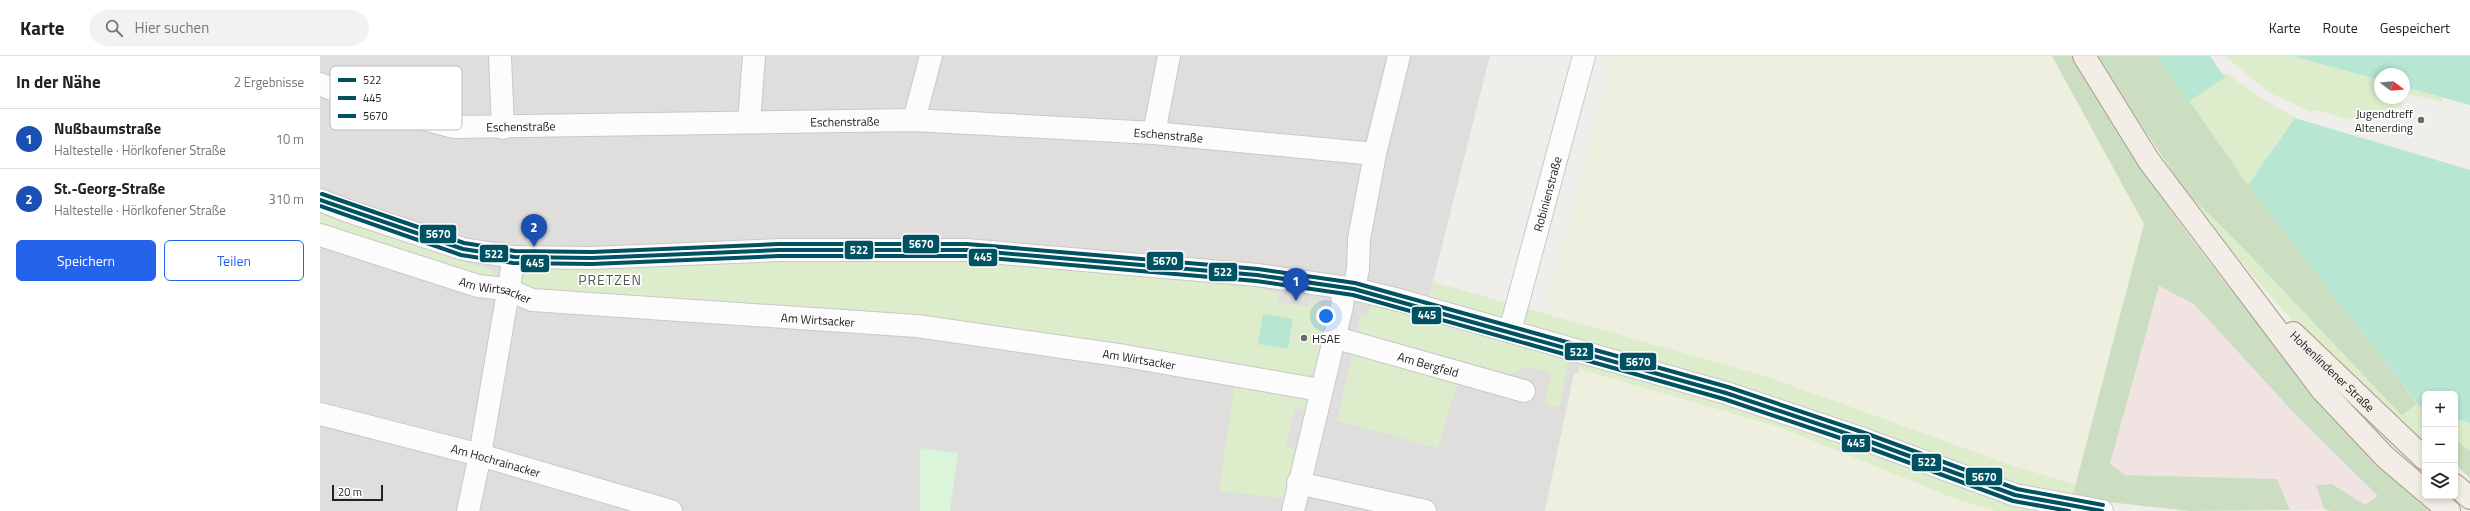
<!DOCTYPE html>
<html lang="de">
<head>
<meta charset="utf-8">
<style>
	:root { --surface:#fff; --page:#f2f2f2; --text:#222; --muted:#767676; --line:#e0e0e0; --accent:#2563eb }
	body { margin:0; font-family:"Titillium Web",sans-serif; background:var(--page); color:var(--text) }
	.controls { position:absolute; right:12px; bottom:12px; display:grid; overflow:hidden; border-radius:6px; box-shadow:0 2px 6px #0003 }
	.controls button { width:36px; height:36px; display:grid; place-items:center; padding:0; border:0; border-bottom:1px solid var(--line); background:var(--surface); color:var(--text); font:20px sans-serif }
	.compass { position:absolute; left:2054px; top:12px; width:36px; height:36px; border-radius:50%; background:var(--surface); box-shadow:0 2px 6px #0003; rotate:106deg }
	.scale { position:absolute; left:12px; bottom:10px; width:51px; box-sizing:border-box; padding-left:4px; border:2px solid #222; border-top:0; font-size:11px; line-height:14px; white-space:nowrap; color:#222; -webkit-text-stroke:3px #fff; paint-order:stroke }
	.you { position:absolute; left:1006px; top:260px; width:14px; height:14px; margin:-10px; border:3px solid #fff; border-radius:50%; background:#1a73e8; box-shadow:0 0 0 6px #1a73e833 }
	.badge { display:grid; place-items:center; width:26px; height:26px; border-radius:50%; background:var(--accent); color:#fff; font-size:13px; font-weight:700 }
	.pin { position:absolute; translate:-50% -33px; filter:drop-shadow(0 1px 2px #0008) }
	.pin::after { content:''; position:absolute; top:21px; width:14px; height:12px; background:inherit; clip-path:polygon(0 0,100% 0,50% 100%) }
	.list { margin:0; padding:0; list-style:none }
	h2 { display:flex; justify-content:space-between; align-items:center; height:52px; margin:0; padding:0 16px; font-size:17px }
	h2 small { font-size:13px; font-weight:400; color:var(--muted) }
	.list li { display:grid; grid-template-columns:26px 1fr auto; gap:12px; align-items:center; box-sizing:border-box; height:60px; padding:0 16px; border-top:1px solid var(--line) }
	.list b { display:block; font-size:15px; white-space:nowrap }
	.list p { margin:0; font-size:13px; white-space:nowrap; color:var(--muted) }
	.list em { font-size:13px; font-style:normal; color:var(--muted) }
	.actions { display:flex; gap:8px; padding:12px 16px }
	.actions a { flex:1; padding:9px 0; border:1px solid var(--accent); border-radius:6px; text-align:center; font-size:14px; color:var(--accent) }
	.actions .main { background:var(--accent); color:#fff }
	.icon { flex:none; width:22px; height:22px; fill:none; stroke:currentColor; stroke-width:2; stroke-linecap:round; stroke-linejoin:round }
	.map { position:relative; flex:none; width:2150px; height:455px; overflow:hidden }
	header { display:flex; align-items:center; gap:24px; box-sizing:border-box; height:56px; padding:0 20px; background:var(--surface); border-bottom:1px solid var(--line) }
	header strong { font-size:19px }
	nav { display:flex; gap:22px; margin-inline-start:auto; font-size:14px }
	.search { width:280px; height:36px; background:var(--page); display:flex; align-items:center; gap:10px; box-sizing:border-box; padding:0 14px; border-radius:22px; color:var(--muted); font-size:15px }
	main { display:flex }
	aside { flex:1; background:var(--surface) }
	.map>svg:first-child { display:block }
	.residential { fill:#dfdedc }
	.commercial { fill:#f1e3e1 }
	.farmland { fill:#efefdf }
	.grass { fill:#ddeccb }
	.forest { fill:#cbdec1 }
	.park { fill:#daf5da }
	.pitch { fill:#b7e6d2 }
	.parking { fill:#e0dfde }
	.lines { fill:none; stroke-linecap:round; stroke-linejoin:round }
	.minor-casing { stroke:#c9c8c7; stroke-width:24 }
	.major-casing { stroke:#a79c86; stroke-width:24 }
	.minor { stroke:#fdfcfc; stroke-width:22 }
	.major { stroke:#f3ede7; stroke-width:22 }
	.bus-1-casing { stroke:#fff; stroke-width:7 }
	.bus-2-casing { stroke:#fff; stroke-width:7 }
	.bus-3-casing { stroke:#fff; stroke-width:7 }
	.bus-1 { stroke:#005262; stroke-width:4 }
	.bus-2 { stroke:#005262; stroke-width:4 }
	.bus-3 { stroke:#005262; stroke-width:4 }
	.poi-dot { fill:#6a6968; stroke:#fff; stroke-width:1.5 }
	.labels { text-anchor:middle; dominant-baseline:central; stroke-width:3.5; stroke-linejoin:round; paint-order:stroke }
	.poi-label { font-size:12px; fill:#222; stroke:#fff; text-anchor:end }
	.street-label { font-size:12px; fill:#222; stroke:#fff }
	.quarter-label { font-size:14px; letter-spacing:1px; fill:#555; stroke:#fff }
	.key { fill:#fff; stroke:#bdbdbd; stroke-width:1 }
	.key-label { font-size:11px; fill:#222 }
	.line-badge { stroke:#fff; stroke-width:1.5 }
	.badge-label { font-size:11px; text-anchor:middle; font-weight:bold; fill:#fff }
</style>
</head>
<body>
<header>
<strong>Karte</strong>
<div class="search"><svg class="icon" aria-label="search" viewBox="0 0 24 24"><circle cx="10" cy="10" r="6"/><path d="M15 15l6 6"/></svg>Hier suchen</div>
<nav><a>Karte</a><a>Route</a><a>Gespeichert</a></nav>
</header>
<main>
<aside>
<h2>In der Nähe<small>2 Ergebnisse</small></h2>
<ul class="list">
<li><span class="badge" style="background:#1a4fb4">1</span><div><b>Nußbaumstraße</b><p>Haltestelle · Hörlkofener Straße</p></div><em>10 m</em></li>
<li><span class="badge" style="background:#1a4fb4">2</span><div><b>St.-Georg-Straße</b><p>Haltestelle · Hörlkofener Straße</p></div><em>310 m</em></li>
</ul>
<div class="actions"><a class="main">Speichern</a><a>Teilen</a></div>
</aside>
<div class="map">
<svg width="2150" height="455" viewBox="0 0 2150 455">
	<rect width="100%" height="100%" fill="#f0eeeb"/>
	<!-- residential -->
	<path class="residential" d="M0,0h1170l-65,257 157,46 -4,14 -4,1 -29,137h-1225z"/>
	<!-- commercial -->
	<path class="commercial" d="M1839,230l35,18 101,110 83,82 -13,9 -33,-21 -15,1 7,24 -34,1 -13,-31 -152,-4 -15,-11z"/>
	<!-- farmland -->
	<path class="farmland" d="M1294,0h438l92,168 -69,261 -376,-127 -155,-45z
		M1259,313l200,58 177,71 40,13h-451l29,-137 4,-1z"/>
	<!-- grass -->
	<path class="grass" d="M1905,0h67l88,24v18h24v-11l39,11 -1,4 -36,-9 -5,15h-15l1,3 -17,7 -13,-2 -8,4 -32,-10 -6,2 -41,-19z
		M1901,17l7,1 28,21 39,23 -47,67 -60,-83 36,-23z
		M1866,136l59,58 157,166 15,-13 8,7v15l-5,8 5,5v10l-130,-124 -65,-75z
		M0,150l139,54 36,11 1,7 -3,3 -173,-52z
		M587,200l342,29 30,9 -2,8 31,5 2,-8c31,8 11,51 6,73l-17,7 -742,-83 -35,-9c-4,-24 28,-20 44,-21z
		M1113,226l332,94 238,86 72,23 -3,13 -32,-6 -611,-194z
		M1052,247l191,50 5,7 -8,47 -15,-4 6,-29 -25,-8 -21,13 -149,-43 5,-21 7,1z
		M1033,295l105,30 -20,67 -101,-27z
		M1984,296c40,40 78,85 121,122v4c-45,-37 -85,-81 -121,-126z
		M1262,303l149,42 314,110h-49l-40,-12 -177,-72 -200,-58z
		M915,325l69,16 4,8v7l-13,-3 -9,38 13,3 -10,49 -70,-8z
		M2135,363l15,4v28l-15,-12z"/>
	<!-- forest -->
	<path class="forest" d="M1732,0h20c57,102 128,199 204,288 50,58 106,111 158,167h-104l-6,-2 -8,-24 16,-1 33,21 13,-9 -83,-82 -101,-110 -35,-18 -49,178 15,11 152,4 13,31 -101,1 -117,-13 72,-274z
		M1778,0h60l90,129 169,218 -15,13 -157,-166 -59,-58 -47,-70z
		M2135,383l15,12v27l-15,-14z"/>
	<!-- park -->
	<path class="park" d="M600,392l38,5 -8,58h-30z"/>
	<!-- pitch -->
	<path class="pitch" d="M1838,0h52l15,22 -37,24z
		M1972,0h178v49l-66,-18v-13h-24v6z
		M1975,62l175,52v253l-15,-4v-25h-30v16l-3,-1 -174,-224z
		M943,258l30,5 -5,30 -30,-5z"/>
	<!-- parking -->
	<path class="parking" d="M1015,303l12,2 -26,113 -11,-3z
		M975,353l13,3 -9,38 -13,-3z"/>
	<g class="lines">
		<!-- minor casing -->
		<g class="minor-casing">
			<g id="minor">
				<path d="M180,0l3,72"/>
				<path id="s1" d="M0,28l42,18 91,25 461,-7 240,13 221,21"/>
				<path d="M594,64l17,-64"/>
				<path d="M429,66l5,-66"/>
				<path d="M834,77l15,-77"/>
				<path d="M0,144l25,10 118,39 51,8 78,1 187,-8h188l290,25 97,14 45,11 327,93 137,46 152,56 87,16"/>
				<path id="s2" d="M0,179l158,51 29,3 25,11 385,26 208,30 195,34"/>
				<path d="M1034,233l4,-20 1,-30 16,-85 24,-98"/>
				<path id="s3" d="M1190,275l74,-275"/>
				<path id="s4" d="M1013,281l191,54"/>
				<path id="s5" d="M0,358l160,41 191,56"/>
				<path d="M978,427l127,28"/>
				<path d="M148,455l12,-56 34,-198"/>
				<path d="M973,455l49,-205 2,-18"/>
			</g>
		</g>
		<!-- major casing -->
		<g class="major-casing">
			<g id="major">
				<path d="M1764,0l65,105 173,229 63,67 40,34"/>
				<path id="s6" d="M1973,277l132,126"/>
				<path d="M2135,429l15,13"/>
				<path d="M2111,440l18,15"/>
			</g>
		</g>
		<!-- minor -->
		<use href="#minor" class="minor"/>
		<!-- major -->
		<use href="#major" class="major"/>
		<!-- bus-1 casing -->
		<g class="bus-1-casing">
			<path id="bus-1" d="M0,144l143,49 51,8 78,1 187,-8h188l290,25 97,14 372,104 137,46 152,56 87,16"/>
		</g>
		<!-- bus-2 casing -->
		<g class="bus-2-casing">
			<path id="bus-2" d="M0,150l141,49 52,8 79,1 187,-8h188l289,25 97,14 371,104 137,46 152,56 56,10"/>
		</g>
		<!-- bus-3 casing -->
		<g class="bus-3-casing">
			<path id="bus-3" d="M2,138l142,49 51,8 77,1 187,-8h188l291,25 97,14 373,104 137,46 152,56 86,16"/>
		</g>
		<!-- bus-1 -->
		<use href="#bus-1" class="bus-1"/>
		<!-- bus-2 -->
		<use href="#bus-2" class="bus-2"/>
		<!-- bus-3 -->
		<use href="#bus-3" class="bus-3"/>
	</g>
	<!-- markers -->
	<g class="poi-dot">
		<circle cx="2101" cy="64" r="4"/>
		<circle cx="984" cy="282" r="4"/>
	</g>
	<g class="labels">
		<!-- poi labels -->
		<g class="poi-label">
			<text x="2093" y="57">Jugendtreff<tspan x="2093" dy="14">Altenerding</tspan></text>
			<text x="992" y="282" text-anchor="start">HSAE</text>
		</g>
		<!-- street labels -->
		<g class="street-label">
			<text stroke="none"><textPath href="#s1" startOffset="532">Eschenstraße</textPath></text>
			<text stroke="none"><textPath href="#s1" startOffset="208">Eschenstraße</textPath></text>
			<text stroke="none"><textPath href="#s1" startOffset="856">Eschenstraße</textPath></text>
			<text stroke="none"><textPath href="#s3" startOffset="142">Robinienstraße</textPath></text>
			<text stroke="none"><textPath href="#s2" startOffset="184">Am Wirtsacker</textPath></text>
			<text stroke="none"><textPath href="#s2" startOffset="509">Am Wirtsacker</textPath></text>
			<text stroke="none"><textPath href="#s2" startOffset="833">Am Wirtsacker</textPath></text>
			<text stroke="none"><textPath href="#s4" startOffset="99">Am Bergfeld</textPath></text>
			<text stroke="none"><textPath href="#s6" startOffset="55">Hohenlindener Straße</textPath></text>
			<text stroke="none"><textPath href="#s5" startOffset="182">Am Hochrainacker</textPath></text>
		</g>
		<!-- quarter labels -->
		<g class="quarter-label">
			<text x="290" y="223">PRETZEN</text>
		</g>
	</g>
	<!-- legend -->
	<rect x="10" y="10" width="132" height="64" rx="6" class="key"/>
	<rect x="18" y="22" width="18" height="4" fill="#005262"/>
	<rect x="18" y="40" width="18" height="4" fill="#005262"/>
	<rect x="18" y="58" width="18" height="4" fill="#005262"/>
	<g class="key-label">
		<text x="43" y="28">522</text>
		<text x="43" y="46">445</text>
		<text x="43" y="64">5670</text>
	</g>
	<g class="line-badge">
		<rect x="99" y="168" width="38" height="20" rx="4" fill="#005262"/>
		<rect x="582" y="178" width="38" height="20" rx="4" fill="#005262"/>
		<rect x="524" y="184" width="30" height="20" rx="4" fill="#005262"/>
		<rect x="159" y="188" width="30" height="19" rx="4" fill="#005262"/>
		<rect x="648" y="192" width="30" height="19" rx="4" fill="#005262"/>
		<rect x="826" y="195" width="38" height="20" rx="4" fill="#005262"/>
		<rect x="200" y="198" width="30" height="19" rx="4" fill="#005262"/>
		<rect x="888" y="206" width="30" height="20" rx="4" fill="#005262"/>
		<rect x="1091" y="250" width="31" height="19" rx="4" fill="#005262"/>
		<rect x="1244" y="286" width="30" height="19" rx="4" fill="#005262"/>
		<rect x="1299" y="296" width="38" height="19" rx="4" fill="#005262"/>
		<rect x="1521" y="378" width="30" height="19" rx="4" fill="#005262"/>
		<rect x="1591" y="397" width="31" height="19" rx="4" fill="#005262"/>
		<rect x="1645" y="411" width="38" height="19" rx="4" fill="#005262"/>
	</g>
	<g class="badge-label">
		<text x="118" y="182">5670</text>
		<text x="601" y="192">5670</text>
		<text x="539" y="198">522</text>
		<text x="174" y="202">522</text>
		<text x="663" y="205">445</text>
		<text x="845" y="209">5670</text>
		<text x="215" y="211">445</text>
		<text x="903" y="220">522</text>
		<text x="1107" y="263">445</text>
		<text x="1259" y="300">522</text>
		<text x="1318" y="310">5670</text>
		<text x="1536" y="391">445</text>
		<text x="1607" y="410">522</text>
		<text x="1664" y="425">5670</text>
	</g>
</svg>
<div class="controls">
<button>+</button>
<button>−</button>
<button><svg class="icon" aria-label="layers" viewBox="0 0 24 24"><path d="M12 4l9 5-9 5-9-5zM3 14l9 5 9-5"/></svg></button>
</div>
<svg class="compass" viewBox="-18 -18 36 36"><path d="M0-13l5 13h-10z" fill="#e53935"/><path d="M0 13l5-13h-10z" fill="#767676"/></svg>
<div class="scale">20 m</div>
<div class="you"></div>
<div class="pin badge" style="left:976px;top:245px;background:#1a4fb4">1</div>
<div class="pin badge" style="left:214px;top:191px;background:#1a4fb4">2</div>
</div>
</main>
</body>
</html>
